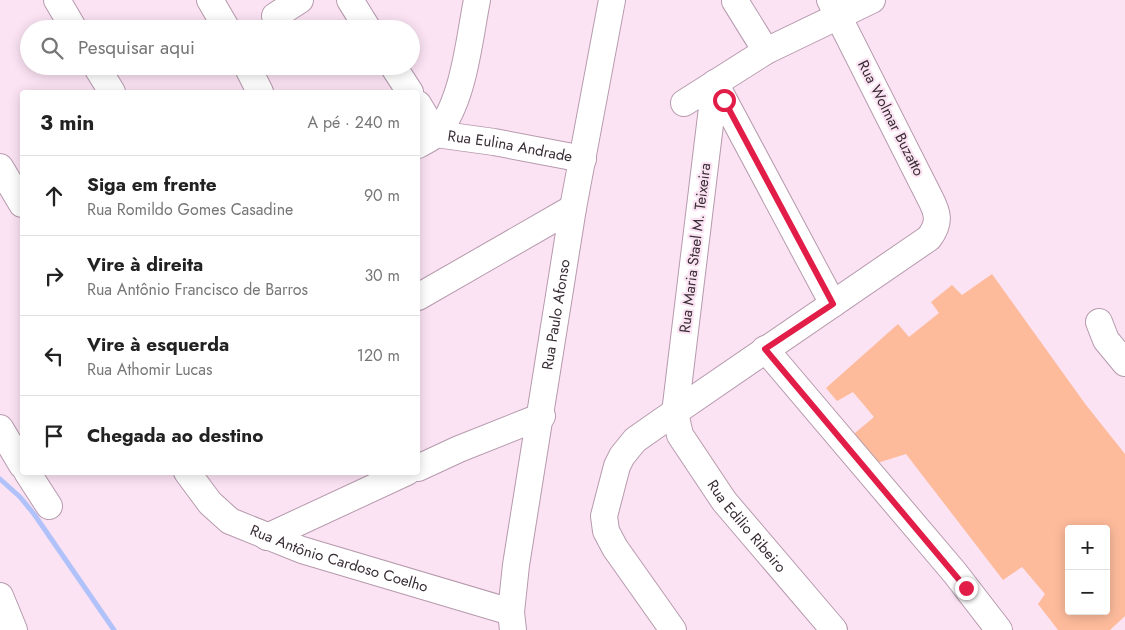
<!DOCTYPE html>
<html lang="pt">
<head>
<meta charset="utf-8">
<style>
	:root { --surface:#fff; --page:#f2f2f2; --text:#222; --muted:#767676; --line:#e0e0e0 }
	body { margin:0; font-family:Jost,sans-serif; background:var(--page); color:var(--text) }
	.controls { position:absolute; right:15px; bottom:15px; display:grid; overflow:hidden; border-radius:5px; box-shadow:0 2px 12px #0003 }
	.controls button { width:45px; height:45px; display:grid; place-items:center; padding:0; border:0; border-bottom:1px solid var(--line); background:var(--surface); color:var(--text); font:25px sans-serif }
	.stop { position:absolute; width:15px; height:15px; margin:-11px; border:4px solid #e11d48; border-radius:50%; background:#fff }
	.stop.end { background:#e11d48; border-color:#fff; box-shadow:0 1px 5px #0008 }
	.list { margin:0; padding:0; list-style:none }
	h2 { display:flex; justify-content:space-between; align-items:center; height:65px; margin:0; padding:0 20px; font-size:21px }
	h2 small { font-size:16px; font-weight:400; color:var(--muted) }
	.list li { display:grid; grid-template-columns:32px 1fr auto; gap:15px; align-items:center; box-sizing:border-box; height:80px; padding:0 20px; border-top:1px solid var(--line) }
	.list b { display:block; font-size:19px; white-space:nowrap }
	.list p { margin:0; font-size:16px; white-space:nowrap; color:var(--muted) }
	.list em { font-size:16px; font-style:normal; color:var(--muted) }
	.icon { flex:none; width:28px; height:28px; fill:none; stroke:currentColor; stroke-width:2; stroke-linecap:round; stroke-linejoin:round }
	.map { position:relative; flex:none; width:1125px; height:630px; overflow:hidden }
	.search { position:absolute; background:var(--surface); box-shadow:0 2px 12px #0003; left:20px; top:20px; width:400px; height:55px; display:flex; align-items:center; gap:12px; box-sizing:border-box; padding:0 18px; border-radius:28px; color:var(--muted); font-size:19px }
	.panel { position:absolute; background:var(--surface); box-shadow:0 2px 12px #0003; left:20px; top:90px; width:400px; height:385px; border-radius:5px }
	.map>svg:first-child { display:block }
	.green { fill:#fdbb9b; fill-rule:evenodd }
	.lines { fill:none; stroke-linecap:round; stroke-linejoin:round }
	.stream { stroke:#b0c2f9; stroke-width:5 }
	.minor-casing { stroke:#b69aad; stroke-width:28 }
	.minor { stroke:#fff; stroke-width:26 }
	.route { stroke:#e11d48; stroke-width:6 }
	.labels { text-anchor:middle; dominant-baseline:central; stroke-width:4.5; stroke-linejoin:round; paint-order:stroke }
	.street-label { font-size:15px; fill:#392d35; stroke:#fbe3f3 }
</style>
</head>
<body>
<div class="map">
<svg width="1125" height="630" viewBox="0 0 1125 630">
	<rect width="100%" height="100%" fill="#fbe3f3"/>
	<!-- green -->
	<path class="green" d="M992,274l94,131 39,49v162l-15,14h-52l-20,-26 7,-10 -23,-27 -19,13 -97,-126 -35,11 -22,-27 25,-21 -21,-25 -16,9 -11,-13 72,-64 11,13 30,-24 -8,-11 21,-17 10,10zM1069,529h37v82h-37z"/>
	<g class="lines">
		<!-- stream -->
		<path class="stream" d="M0,479l20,18 14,17 80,116"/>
		<!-- minor casing -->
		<g class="minor-casing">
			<g id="minor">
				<path d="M57,0l17,29"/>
				<path d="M210,0l17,29"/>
				<path d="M350,0l18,29"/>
				<path d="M735,1l31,50"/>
				<path d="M275,16l25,-16"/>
				<path d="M96,66l16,26"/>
				<path d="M247,66l13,26"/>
				<path d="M393,66l17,26"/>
				<path id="s1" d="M715,83l-40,330 5,22 44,66 110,129"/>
				<path d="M715,83l118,221"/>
				<path d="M684,103l82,-52 106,-51"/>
				<path d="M418,104l18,30"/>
				<path id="s2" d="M436,134l58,8 89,17"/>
				<path d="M418,145c5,-3 15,-7 19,-12 27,-32 32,-93 40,-133"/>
				<path d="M0,167l22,37"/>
				<path d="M418,297l155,-89"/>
				<path d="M1099,322l7,18 19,23"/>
				<path d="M765,349l190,224 44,57"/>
				<path d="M0,428l22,37"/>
				<path d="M418,468l41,-19 83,-33"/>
				<path d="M27,472l22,34"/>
				<path id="s3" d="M187,472l23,31 20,18 72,29 209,62"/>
				<path d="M267,537l140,-65"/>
				<path d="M0,596l14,34"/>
				<path id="s4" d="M513,630l-2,-18 5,-47 57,-357 39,-208"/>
				<path d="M673,630l-58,-82 -9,-17 -2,-15 13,-50 5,-10 13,-16 27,-19 267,-183c12,-16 9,-25 0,-42l-99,-196"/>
			</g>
		</g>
		<!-- minor -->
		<use href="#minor" class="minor"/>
	</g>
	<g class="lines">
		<!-- route -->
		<path class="route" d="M724,100l109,204 -68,45 201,239"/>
	</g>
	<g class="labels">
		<!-- street labels -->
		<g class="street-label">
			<text transform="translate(891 118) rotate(63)">Rua Wolmar Buzatto</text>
			<text stroke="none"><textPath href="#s2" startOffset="75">Rua Eulina Andrade</textPath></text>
			<text transform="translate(695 248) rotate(-83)">Rua Maria Stael M. Teixeira</text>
			<text stroke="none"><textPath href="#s4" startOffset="319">Rua Paulo Afonso</textPath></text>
			<text stroke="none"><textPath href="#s1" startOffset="468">Rua Edilio Ribeiro</textPath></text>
			<text stroke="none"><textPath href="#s3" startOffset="181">Rua Antônio Cardoso Coelho</textPath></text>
		</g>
	</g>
</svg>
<div class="controls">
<button>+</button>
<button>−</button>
</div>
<div class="stop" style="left:724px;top:100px"></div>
<div class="stop end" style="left:966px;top:588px"></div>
<div class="search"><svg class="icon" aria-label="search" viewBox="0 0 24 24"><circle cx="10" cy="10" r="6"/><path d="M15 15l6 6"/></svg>Pesquisar aqui</div>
<section class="panel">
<h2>3 min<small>A pé · 240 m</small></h2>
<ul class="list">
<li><svg class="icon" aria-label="ahead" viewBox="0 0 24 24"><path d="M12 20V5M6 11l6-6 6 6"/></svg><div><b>Siga em frente</b><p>Rua Romildo Gomes Casadine</p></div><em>90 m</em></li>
<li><svg class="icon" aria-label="right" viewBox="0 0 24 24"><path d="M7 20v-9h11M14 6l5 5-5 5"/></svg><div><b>Vire à direita</b><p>Rua Antônio Francisco de Barros</p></div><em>30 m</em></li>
<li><svg class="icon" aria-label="left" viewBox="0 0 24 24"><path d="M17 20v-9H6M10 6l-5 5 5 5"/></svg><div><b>Vire à esquerda</b><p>Rua Athomir Lucas</p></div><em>120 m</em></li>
<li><svg class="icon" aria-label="arrive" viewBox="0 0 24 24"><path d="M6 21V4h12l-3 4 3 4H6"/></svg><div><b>Chegada ao destino</b></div></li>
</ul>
</section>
</div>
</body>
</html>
